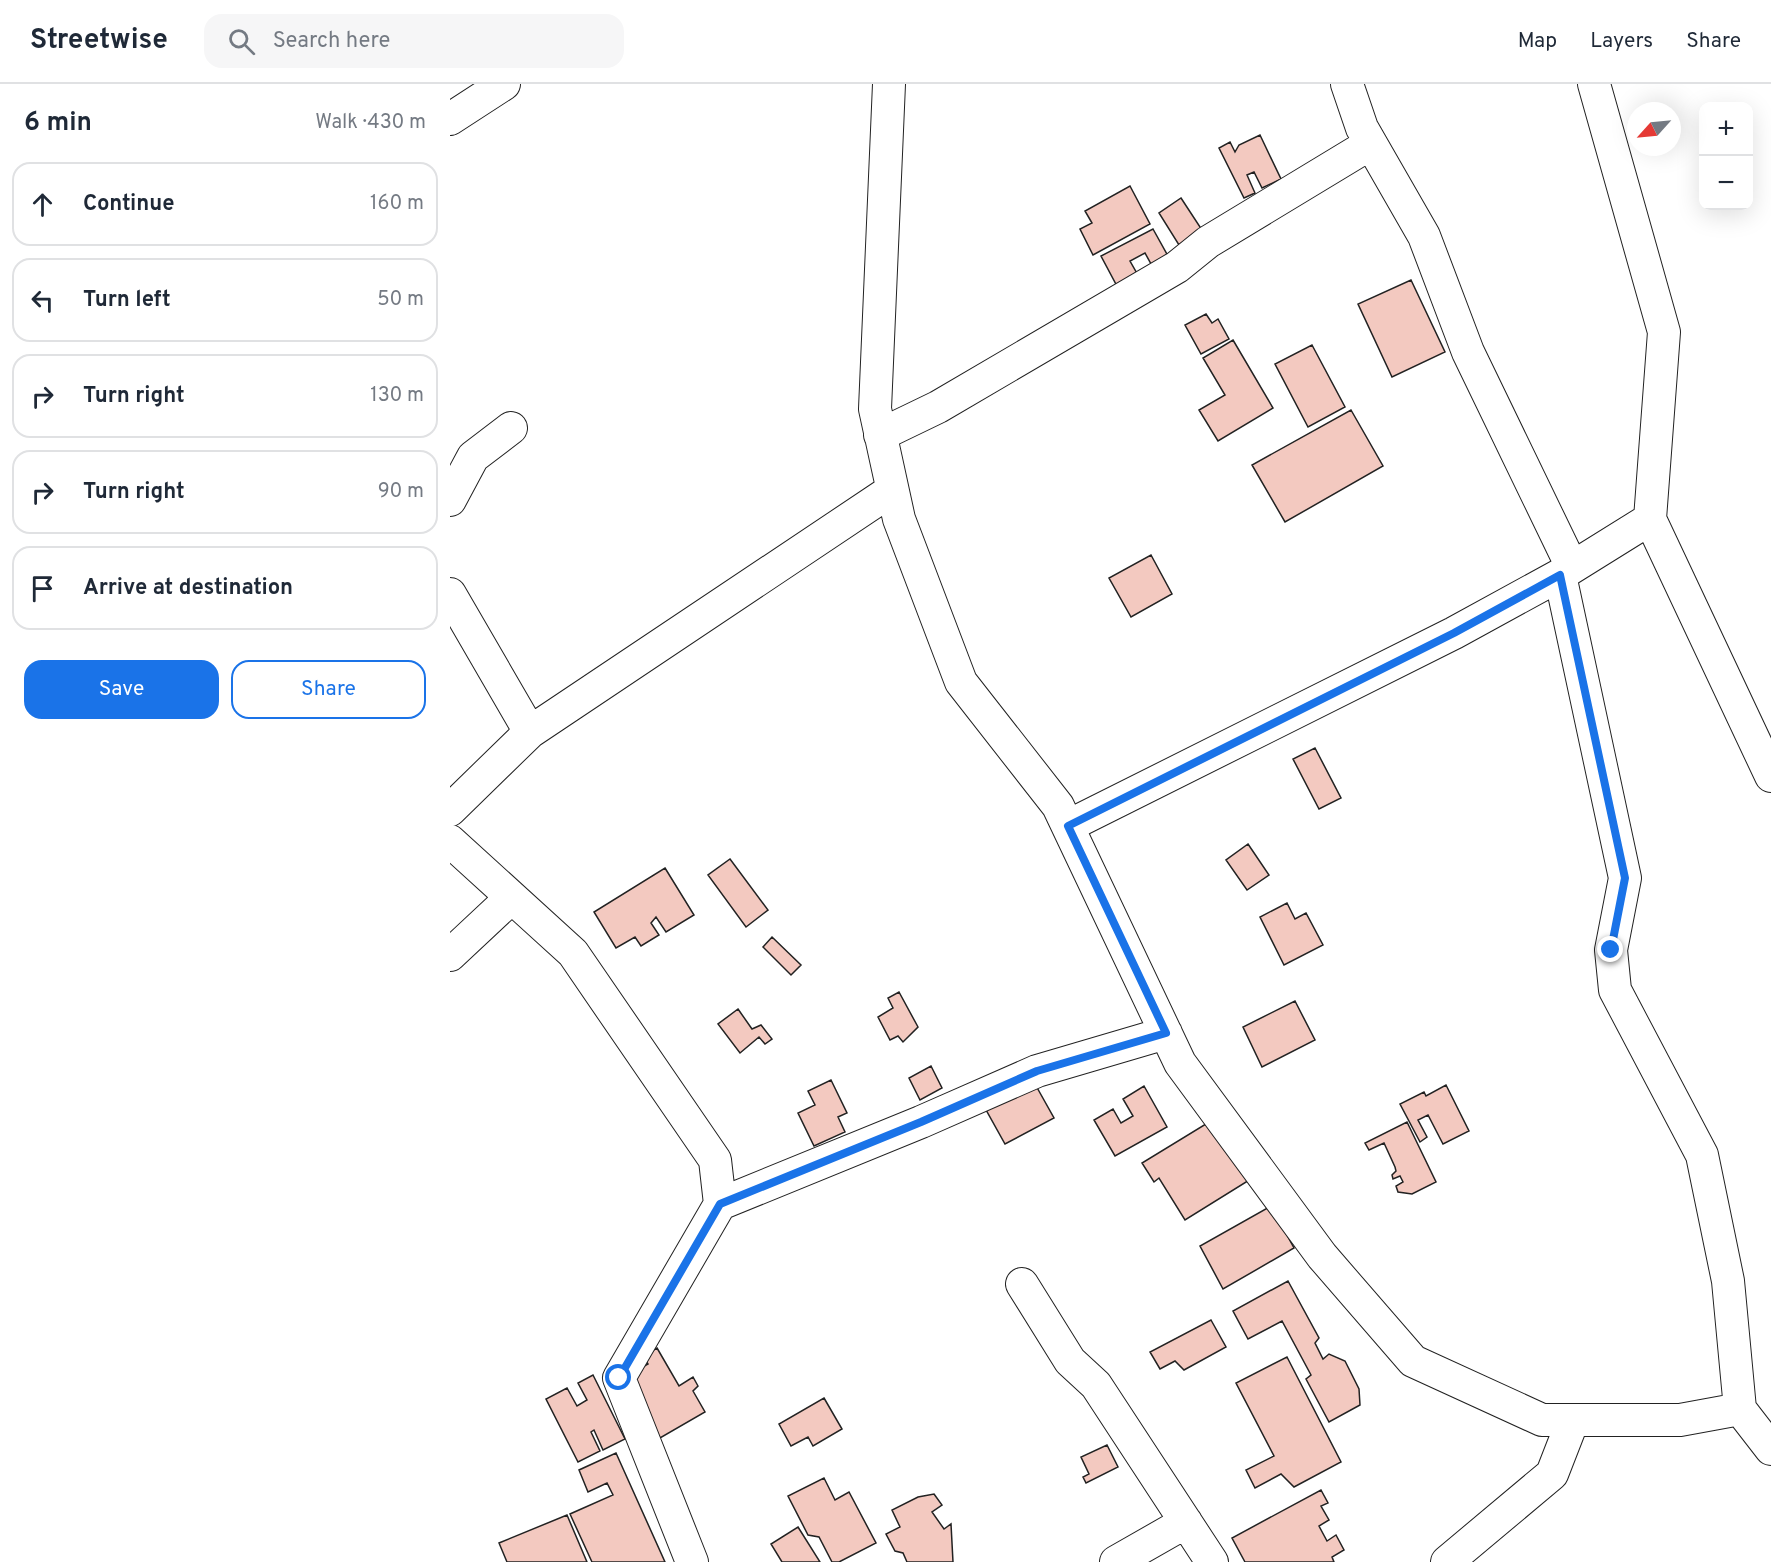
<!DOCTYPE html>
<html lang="en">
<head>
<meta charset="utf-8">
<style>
	:root { --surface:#fff; --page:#f6f6f7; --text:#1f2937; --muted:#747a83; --line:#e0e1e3; --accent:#1a73e8 }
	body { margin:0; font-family:Overpass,sans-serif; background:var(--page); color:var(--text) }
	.controls { position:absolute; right:18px; top:18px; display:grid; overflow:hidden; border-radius:12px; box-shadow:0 6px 24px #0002 }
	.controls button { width:54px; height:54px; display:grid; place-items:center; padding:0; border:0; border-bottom:2px solid var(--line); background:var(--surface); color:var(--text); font:30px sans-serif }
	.compass { position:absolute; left:1177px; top:18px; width:54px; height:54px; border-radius:50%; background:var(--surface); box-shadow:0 6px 24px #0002; rotate:243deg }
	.stop { position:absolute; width:18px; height:18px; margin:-14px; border:4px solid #1a73e8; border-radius:50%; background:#fff }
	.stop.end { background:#1a73e8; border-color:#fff; box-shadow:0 2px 6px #0008 }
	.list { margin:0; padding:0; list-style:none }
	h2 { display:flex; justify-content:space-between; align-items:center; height:78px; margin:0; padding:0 24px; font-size:26px }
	h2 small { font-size:20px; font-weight:400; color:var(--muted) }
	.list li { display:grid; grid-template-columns:39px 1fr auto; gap:18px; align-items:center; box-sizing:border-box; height:84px; margin:0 12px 12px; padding:0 12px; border:2px solid var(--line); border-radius:18px }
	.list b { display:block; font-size:22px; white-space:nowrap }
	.list em { font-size:20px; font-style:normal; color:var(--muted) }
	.actions { display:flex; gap:12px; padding:18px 24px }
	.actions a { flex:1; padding:14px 0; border:2px solid var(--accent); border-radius:18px; text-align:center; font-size:21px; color:var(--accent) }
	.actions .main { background:var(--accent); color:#fff }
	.icon { flex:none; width:33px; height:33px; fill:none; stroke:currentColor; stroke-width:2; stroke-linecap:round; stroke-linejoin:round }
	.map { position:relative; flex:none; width:1321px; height:1478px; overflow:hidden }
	header { display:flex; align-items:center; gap:36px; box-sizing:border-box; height:84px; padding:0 30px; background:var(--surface); border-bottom:2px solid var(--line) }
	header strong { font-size:28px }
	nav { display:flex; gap:33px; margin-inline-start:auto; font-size:21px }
	.search { width:420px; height:54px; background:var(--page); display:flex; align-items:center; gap:15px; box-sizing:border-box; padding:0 21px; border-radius:18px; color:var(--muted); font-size:22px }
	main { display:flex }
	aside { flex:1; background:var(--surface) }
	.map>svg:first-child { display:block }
	.building { fill:#f3c9c0; stroke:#222; stroke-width:1.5 }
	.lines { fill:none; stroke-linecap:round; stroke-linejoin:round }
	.minor-casing { stroke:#222; stroke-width:34 }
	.minor { stroke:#fff; stroke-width:32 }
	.route { stroke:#1a73e8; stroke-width:8 }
</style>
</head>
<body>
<header>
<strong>Streetwise</strong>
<div class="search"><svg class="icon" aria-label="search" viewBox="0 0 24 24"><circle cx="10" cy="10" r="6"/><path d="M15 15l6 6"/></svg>Search here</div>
<nav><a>Map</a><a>Layers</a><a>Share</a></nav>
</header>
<main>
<aside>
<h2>6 min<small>Walk · 430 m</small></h2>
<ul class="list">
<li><svg class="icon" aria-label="ahead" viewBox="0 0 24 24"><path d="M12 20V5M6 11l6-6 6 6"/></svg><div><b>Continue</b></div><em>160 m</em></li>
<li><svg class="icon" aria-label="left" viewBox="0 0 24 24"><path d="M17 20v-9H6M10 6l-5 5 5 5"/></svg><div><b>Turn left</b></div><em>50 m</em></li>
<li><svg class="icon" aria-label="right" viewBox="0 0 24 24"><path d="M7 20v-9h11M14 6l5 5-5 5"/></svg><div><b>Turn right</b></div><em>130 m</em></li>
<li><svg class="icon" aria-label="right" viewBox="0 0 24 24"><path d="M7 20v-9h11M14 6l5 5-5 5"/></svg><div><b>Turn right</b></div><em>90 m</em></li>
<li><svg class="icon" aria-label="arrive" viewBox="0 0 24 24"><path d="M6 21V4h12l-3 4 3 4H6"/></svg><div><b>Arrive at destination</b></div></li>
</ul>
<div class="actions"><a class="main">Save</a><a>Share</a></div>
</aside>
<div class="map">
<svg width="1321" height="1478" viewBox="0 0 1321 1478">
	<rect width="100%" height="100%" fill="#fff"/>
	<!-- building -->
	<path class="building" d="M810,51l21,44 -19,9 -8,-16 -7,3 8,18 -11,5 -25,-50 11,-6 5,10 4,-7z
		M680,102l20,38 -57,31 -13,-26 12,-6 -7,-12z
		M731,114l21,32 -23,15 -20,-32z
		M703,145l20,36 -17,8 -11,-20 -15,8 9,16 -21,11 -17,-32z
		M961,196l34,72 -53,25 -34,-73z
		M756,230l6,9 6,-4 11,20 -28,15 -16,-29z
		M783,256l40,68 -55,33 -19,-31 26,-15 -22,-37z
		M862,261l33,62 -37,20 -33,-63z
		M901,326l32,56 -98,56 -33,-57z
		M701,471l21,39 -41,23 -22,-39z
		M865,664l26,50 -22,11 -26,-50z
		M798,760l21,31 -22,15 -21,-30z
		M280,775l38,51 -22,17 -38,-52z
		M215,784l29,47 -28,17 -10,-15 -5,6 8,12 -18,11 -6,-9 -19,11 -22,-36z
		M837,819l8,16 11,-6 17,32 -39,20 -24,-48z
		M322,853l29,28 -10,10 -28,-28z
		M449,908l19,35 -15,15 -5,-6 -8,4 -12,-23 15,-9 -5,-10z
		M845,917l20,39 -53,27 -19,-40z
		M288,925l14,20 9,-4 11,14 -7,5 -6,-7 -19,16 -22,-29z
		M481,982l11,22 -22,12 -11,-22z
		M381,996l16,33 -9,4 7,15 -31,14 -16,-33 17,-8 -7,-14z
		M585,1000l19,34 -49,26 -20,-36z
		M996,1001l23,46 -26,13 -15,-29 -10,5 9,17 -7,5 -20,-38 24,-12 2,4z
		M694,1002l23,41 -52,29 -21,-36 19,-11 8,14 12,-7 -10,-17z
		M764,1035l37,60 -66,41 -26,-42 -5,4 -12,-19z
		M957,1038l29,60 -24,12 -14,-2 -2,-6 7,-4 -3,-6 -7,3 -1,-4 4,-4 -1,-4 -11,-24 -15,7 -4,-7z
		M821,1122l23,42 -71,41 -23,-43z
		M838,1197l31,57 -4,5 8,16 6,-5 16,7 14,28 1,16 -31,17 -23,-43 5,-4 -29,-54 -34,18 -15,-28z
		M761,1236l15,27 -42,23 -9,-9 -15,8 -10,-17z
		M207,1264l22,38 14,-9 5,9 -5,5 12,21 -45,26 -35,-61 23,-13 -5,-8z
		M837,1273l54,105 -47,25 -13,-13 -26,14 -9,-18 28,-14 -38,-73z
		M143,1291l32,64 -22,11 -9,-20 -3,2 9,19 -22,11 -32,-63 21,-11 10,18 10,-6 -9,-17z
		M374,1314l18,31 -29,17 -5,-9 -17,9 -12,-22z
		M657,1361l11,22 -32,16 -3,-6 6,-3 -8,-17z
		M166,1369l49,109h-73l-22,-48 43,-19 -6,-12 -19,9 -9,-22z
		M374,1394l11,22 14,-8 27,51 -37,19h-7l-13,-25 -11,-2 -20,-39z
		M871,1406l7,13 -7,3 8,14 -10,6 8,15 9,-6 8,15 -12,7 2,5h-89l-13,-24z
		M484,1410l8,11 -10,7 12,17 7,-5 2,38h-46l-4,-9 -8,-2 -9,-17 14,-7 -8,-17 26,-13z
		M117,1431l20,47h-80l-8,-19z
		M348,1443l22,35h-38l-11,-18z"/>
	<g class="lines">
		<!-- minor casing -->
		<g class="minor-casing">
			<path id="minor" d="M439,0l-14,325 24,110 62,163 97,124 122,257 142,193 91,105 129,59h138l60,-11
				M897,0l15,44 62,108 44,116 104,215
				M0,35l54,-35
				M430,351l58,-28 239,-140 31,-25 162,-98
				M0,416l23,-43 38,-29
				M1200,435l121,257
				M1110,491l65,303 -14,72 4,40 87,165 26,126 12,128 31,40
				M0,510l80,138
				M0,726l80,-78 362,-242
				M618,742l386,-193 106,-58 90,-56 14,-187 -70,-248
				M0,757l123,112 142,207 5,44 -101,174 73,184
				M0,871l61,-57
				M270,1120l201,-82 116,-51 129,-38
				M572,1200l48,77 26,24 116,177
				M666,1478l70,-40
				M997,1478l105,-88 21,-54"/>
		</g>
		<!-- minor -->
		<use href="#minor" class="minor"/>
	</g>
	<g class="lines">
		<!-- route -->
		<path class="route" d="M169,1294l101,-174 201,-82 116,-51 129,-38 -98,-207 386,-193 106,-58 65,303 -14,72"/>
	</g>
</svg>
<div class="controls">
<button>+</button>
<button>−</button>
</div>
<svg class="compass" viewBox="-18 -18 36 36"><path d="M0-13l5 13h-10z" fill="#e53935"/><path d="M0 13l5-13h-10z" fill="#747a83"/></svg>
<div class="stop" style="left:169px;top:1294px"></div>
<div class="stop end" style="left:1161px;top:866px"></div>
</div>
</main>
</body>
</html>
